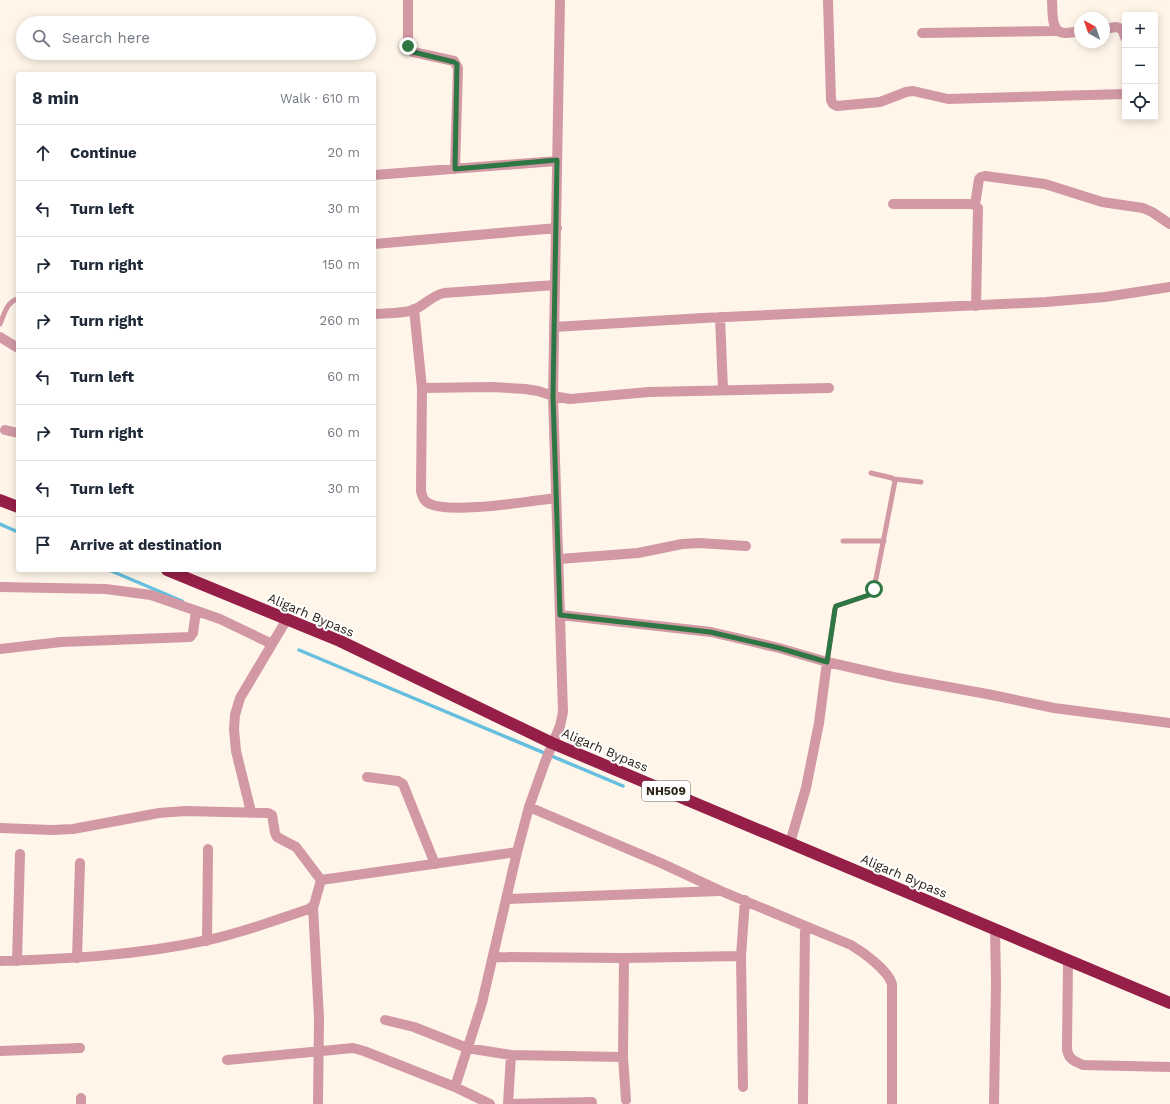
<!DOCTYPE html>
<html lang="en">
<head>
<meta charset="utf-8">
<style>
	:root { --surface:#fff; --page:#f2f2f3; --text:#1f2937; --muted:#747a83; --line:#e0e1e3 }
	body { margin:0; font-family:"Work Sans",sans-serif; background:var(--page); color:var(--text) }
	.controls { position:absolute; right:12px; top:12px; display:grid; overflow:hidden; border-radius:4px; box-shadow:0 2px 10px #0003 }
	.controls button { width:36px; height:36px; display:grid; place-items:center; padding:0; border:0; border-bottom:1px solid var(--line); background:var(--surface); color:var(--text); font:20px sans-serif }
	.compass { position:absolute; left:1074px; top:12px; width:36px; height:36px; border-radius:50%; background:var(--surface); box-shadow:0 2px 10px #0003; rotate:320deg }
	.stop { position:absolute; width:12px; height:12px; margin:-9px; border:3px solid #2e7744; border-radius:50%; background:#fff }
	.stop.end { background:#2e7744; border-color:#fff; box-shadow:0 1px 4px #0008 }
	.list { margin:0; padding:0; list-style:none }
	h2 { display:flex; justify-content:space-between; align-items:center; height:52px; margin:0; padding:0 16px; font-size:17px }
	h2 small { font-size:13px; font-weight:400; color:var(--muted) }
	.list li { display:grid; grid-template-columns:26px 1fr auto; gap:12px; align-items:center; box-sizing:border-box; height:56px; padding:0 16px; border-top:1px solid var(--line) }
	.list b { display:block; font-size:15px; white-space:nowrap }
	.list em { font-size:13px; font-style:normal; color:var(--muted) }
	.icon { flex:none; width:22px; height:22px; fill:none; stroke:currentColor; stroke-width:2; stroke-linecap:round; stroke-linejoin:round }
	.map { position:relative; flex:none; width:1170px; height:1104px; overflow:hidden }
	.search { position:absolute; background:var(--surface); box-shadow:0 2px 10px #0003; left:16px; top:16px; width:360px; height:44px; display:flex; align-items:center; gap:10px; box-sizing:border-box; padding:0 14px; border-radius:22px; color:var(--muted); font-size:15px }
	.panel { position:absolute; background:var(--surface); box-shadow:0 2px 10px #0003; left:16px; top:72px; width:360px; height:500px; border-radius:4px }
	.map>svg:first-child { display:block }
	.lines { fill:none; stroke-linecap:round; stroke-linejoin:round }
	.stream { stroke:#66bfdf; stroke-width:3.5 }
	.lane { stroke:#d299a5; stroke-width:5 }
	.street { stroke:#d299a5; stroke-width:10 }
	.highway { stroke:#961f49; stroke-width:12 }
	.route { stroke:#2e7744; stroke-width:5 }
	.labels { text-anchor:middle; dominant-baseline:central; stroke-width:4; stroke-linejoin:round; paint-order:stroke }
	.shield { fill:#fff; stroke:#6b655c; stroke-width:1 }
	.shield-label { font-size:12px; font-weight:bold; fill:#2b2316 }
	.street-label { font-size:13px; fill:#2b2316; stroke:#fff }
</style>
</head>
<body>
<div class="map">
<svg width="1170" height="1104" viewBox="0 0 1170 1104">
	<rect width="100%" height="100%" fill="#fff6e9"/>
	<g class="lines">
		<!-- stream -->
		<path class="stream" d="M0,524l18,8
			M109,570l73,31
			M299,650l324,136"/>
		<!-- lane -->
		<path class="lane" d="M0,324c4,-9 7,-23 18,-25
			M894,479l27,3
			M843,541h41
			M827,662l8,-53 1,-3 33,-11 5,-6 21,-108 -3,-3 -21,-5"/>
		<!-- street -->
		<path class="street" d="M408,0v46l1,3 4,3 41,9 4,7 -3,101
			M828,0l3,100 2,4 4,2 43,-4 26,-10 7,-1 35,8 177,-5
			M1052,0c1,10 -2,32 12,33 5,0 11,-1 16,-2
			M1104,29l12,-2 6,2 3,8
			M922,33l135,-2
			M374,175l183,-14
			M893,204h78l4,1 3,3 -2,98
			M975,205l4,-26 2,-2 4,-1 60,8 57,18 41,6 9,4 18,12
			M374,244l183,-16
			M414,309l8,79 -1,103c1,5 3,10 7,12 20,12 102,-2 128,-5
			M374,314c12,-1 27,0 39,-4 11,-4 18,-14 31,-17l111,-8
			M720,317l3,73
			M554,327l149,-9 343,-16 59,-5 65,-10
			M0,337l18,11
			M422,388l70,-1 33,2 13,2 15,5 17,3 79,-7 180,-4
			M5,430l13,3
			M559,559l79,-6 44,-9 17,-1 47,3
			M0,587l106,2 45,6 69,24 52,25
			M560,615l151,17 68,16 48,14 66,15 94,17 67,14 116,15
			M0,649l61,-7 129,-5 3,-4 3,-22
			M367,777l31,4 5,3 32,80
			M529,807l132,56 60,28 130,54c12,7 37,25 41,39v120
			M251,812l-15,-61 -2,-22 1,-14 5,-17 47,-79
			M0,828l52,2 21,-1 86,-16 26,-2 83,2 4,2 3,18 2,4 19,10 25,33
			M790,843l16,-55 13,-65 8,-61
			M507,899l212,-8
			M313,907l6,111 -1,86
			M207,941l1,-92
			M493,957l131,1 117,-2
			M77,958l3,-95
			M624,958l-1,99 3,43
			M1068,960l-1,89c1,10 7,12 16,16l87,2
			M0,961c70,-2 139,-6 208,-21 34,-7 68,-20 101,-31l5,-4 7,-25 196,-28
			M17,961l3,-107
			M385,1020l29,7 53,21 44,7 112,2
			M0,1051l80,-3
			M227,1060l126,-12 11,3 91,36 35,17
			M455,1087l27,-84 35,-151 12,-45 16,-45 15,-36 3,-14 -10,-316 7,-396
			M743,1087l-2,-131 4,-56
			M81,1104v-6
			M508,1104l84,-2
			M508,1104l3,-49
			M803,1104l2,-177
			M994,1104l2,-121 -1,-54"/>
		<!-- highway -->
		<path class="highway" d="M0,500l18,7
			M167,570l173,71 212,102 618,260"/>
	</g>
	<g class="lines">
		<!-- route -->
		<path class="route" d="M408,46l1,3 4,3 41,10 3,2 -2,105 102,-9 -4,236 7,219 150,17 69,16 48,14 8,-53 1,-3 33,-11 5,-6"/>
	</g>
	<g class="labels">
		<!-- shield labels -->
		<rect class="shield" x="642" y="781" width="48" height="20" rx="3"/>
		<g class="shield-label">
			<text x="666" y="791">NH509</text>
		</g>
		<!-- street labels -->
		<g class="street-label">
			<text transform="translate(311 615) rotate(23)">Aligarh Bypass</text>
			<text transform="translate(605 750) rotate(23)">Aligarh Bypass</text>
			<text transform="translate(904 876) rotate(23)">Aligarh Bypass</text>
		</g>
	</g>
</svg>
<div class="controls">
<button>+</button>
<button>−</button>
<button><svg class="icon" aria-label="locate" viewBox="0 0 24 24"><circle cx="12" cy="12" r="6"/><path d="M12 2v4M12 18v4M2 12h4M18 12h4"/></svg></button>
</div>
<svg class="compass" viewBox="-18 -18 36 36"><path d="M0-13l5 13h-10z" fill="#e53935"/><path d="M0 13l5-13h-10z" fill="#747a83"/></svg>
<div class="stop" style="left:874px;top:589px"></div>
<div class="stop end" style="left:408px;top:46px"></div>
<div class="search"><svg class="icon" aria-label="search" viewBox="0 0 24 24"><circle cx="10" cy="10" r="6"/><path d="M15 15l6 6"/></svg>Search here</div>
<section class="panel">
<h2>8 min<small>Walk · 610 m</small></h2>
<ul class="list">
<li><svg class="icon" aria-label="ahead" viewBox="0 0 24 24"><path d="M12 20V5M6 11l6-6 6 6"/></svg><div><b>Continue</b></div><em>20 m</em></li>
<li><svg class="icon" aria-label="left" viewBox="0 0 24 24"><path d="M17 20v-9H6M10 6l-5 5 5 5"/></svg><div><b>Turn left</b></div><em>30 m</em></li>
<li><svg class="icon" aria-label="right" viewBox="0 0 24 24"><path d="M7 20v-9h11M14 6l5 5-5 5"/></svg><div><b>Turn right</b></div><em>150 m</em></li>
<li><svg class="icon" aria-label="right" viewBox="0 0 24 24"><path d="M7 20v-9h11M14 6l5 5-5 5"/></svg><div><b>Turn right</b></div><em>260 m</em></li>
<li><svg class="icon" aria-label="left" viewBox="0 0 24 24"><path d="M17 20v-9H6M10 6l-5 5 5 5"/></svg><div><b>Turn left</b></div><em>60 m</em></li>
<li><svg class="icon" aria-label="right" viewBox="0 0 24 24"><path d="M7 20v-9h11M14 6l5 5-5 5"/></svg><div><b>Turn right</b></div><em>60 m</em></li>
<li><svg class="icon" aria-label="left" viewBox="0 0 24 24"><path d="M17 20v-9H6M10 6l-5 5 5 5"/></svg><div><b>Turn left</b></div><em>30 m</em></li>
<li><svg class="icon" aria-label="arrive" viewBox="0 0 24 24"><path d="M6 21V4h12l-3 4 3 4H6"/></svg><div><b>Arrive at destination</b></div></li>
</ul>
</section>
</div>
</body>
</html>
